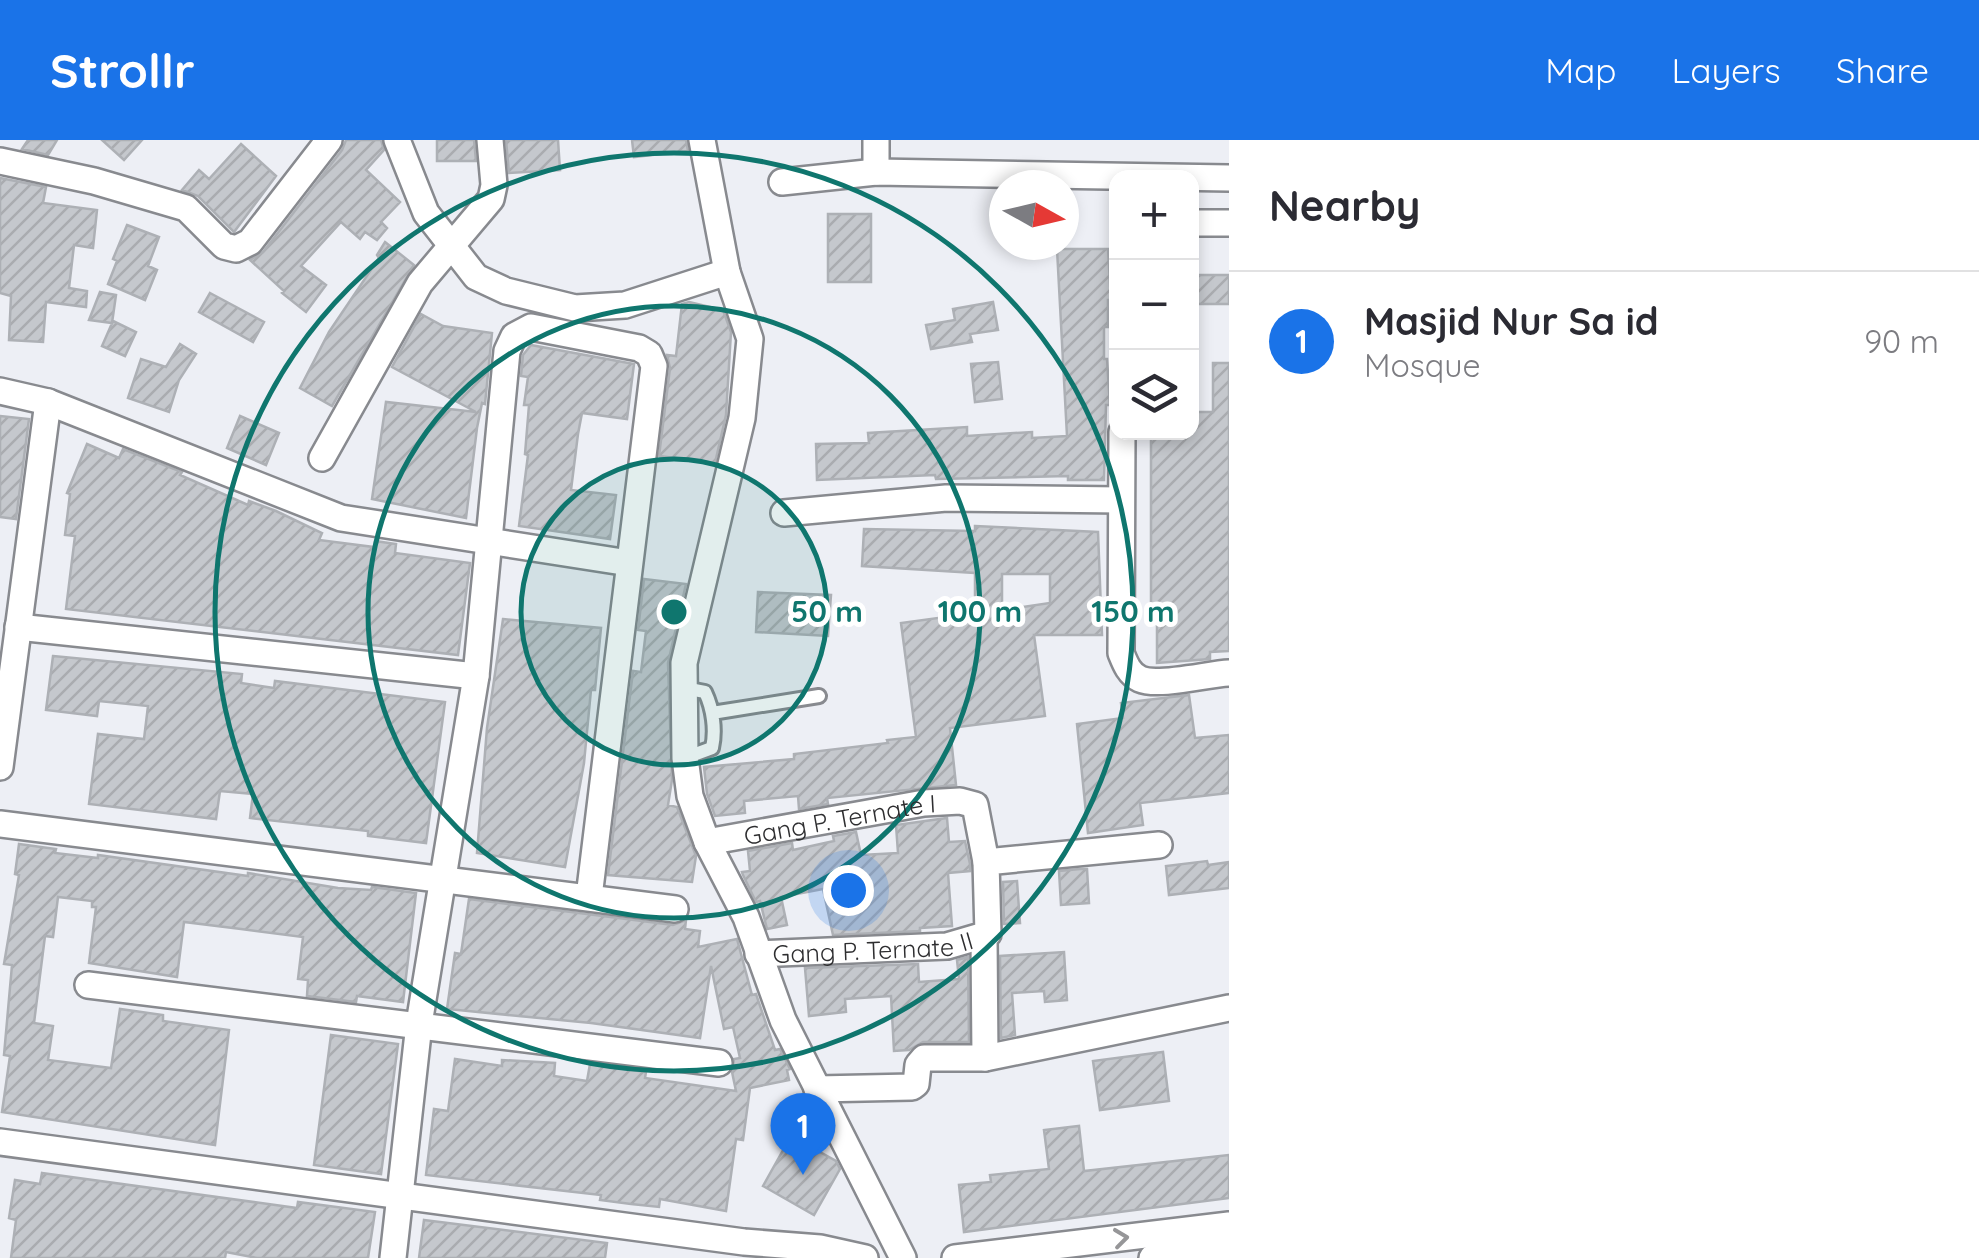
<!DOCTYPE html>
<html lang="en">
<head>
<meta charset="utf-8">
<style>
	:root { --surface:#fff; --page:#f2f2f3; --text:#2b2b33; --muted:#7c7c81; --line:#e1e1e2; --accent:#1a73e8 }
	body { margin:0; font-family:Quicksand,sans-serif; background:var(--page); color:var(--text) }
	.controls { position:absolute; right:30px; top:30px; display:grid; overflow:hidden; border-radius:20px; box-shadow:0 5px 15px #0003 }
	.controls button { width:90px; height:90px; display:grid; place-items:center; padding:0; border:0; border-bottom:2px solid var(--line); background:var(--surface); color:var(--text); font:50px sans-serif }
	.compass { position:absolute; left:989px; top:30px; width:90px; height:90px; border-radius:50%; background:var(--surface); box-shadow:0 5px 15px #0003; rotate:98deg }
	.you { position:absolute; left:848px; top:750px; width:35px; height:35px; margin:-25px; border:8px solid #fff; border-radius:50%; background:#1a73e8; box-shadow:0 0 0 15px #1a73e833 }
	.badge { display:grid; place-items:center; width:65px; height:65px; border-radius:50%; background:var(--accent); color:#fff; font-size:32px; font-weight:700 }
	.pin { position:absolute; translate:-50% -82px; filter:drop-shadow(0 2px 5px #0008) }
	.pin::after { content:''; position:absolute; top:52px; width:35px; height:30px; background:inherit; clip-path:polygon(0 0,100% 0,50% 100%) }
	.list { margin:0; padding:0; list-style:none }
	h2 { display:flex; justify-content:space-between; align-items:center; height:130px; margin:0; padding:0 40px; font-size:42px }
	h2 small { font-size:32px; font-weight:400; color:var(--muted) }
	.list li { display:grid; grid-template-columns:65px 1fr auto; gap:30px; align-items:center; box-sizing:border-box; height:140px; padding:0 40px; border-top:2px solid var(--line) }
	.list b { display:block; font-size:38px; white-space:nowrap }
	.list p { margin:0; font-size:32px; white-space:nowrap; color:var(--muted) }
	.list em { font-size:32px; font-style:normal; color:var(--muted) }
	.icon { flex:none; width:55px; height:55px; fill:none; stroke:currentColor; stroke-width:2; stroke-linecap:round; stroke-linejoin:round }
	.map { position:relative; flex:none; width:1229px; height:1118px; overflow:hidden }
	header { display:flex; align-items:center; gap:60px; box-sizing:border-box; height:140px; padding:0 50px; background:var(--accent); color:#fff }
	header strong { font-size:48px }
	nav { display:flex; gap:55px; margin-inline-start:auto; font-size:35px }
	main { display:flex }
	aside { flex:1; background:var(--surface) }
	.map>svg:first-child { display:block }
	.building { fill:url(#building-hatch); stroke:#adb0b5; stroke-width:2.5; fill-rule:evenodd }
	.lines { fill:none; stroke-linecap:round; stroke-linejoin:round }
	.service-casing { stroke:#888a8f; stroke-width:18 }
	.minor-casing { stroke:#888a8f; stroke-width:30 }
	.service { stroke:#fff; stroke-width:12 }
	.minor { stroke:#fff; stroke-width:25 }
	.oneway { stroke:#969698 }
	.ring { fill:none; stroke:#0f766e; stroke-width:5 }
	.labels { text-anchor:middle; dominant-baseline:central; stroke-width:10; stroke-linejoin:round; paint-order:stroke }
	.street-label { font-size:25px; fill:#2e2e30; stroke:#fff }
	.centre { fill:#0f766e; stroke:#fff; stroke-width:5 }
	.ring-label { font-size:30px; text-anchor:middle; font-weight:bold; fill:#0f766e; stroke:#fff; stroke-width:10; stroke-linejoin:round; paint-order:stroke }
</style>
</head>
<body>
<header>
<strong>Strollr</strong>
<nav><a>Map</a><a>Layers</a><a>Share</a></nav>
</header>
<main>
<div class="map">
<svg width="1229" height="1118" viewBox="0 0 1229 1118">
	<defs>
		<pattern id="building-hatch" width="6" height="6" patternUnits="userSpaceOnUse" patternTransform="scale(2.5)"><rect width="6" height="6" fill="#c5c8cd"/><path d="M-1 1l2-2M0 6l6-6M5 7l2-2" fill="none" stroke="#aaacb0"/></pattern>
	</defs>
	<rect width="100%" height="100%" fill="#edeff5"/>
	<!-- building -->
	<path class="building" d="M28,0h29l-9,15 -26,-6z
		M102,0h40l-18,20z
		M346,0h35l3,10 -18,20 34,32 -19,20 6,6 -10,12 -12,-8 -5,7 -19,-17 -40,44 25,19 -20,27 -24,-19 2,-2 -34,-31 13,-8 79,-102z
		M437,0h37l2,21h-39z
		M506,0h52l2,30 -51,3z
		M632,0h54l2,11 -54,6z
		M241,4l35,32 -42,56 -36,-36 -16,-6 17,-20 10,9z
		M0,38l46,9 -3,16 54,7 -4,38 -19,-3 -5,43 18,3 -1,16 -40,-5 -3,40 -34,-2 2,-44 -11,-3z
		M828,74h43v68h-43z
		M127,85l32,12 -11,29 9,4 -12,30 -37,-16 9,-23 -4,-2z
		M385,102l29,23 -82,141 -32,-18 29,-56 50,-74 -2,-3z
		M1057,109h51l3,51h-3v27h-4v32h3l3,46h-4l-2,75h-36v-4l-132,3 -1,-4 -118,5 -1,-36 53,-1 -1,-10 99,-6v9l65,-4v6l35,-2z
		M1192,135h37v29h-37z
		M100,152l16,3 -4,28 -23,-3z
		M210,153l54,29 -11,20 -54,-30z
		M689,162l34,8 8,22 -5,83 -11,48 -56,-7 11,-88 -3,-13 9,1 6,-52z
		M993,162l5,28 -28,4 2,8 -41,7 -5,-24 29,-5 -2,-11z
		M421,174l22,12 49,7 -7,71 -3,-1 -5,25 -11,90 -94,-19 14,-97 90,10 -84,-45z
		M113,181l23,11 -11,24 -23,-10z
		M180,204l16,10 -17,26 -10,32 -41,-14 13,-39 25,8z
		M531,205l103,19 -7,55 -45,-6 -4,21 -7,56 45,5 -6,44 -91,-13 9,-71 -3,-1 4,-49h-5l4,-28 -7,-1 2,-21z
		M998,222l4,37 -27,3 -4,-38z
		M1213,223h16v288l-19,1v7l-53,4v-49h-6v-182h41v-20h21z
		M0,276l29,3 -13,100 -16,-2z
		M240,276l39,17 -13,32 -39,-17z
		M87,304l32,14 4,-9 59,23 -2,3 68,30 1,-4 27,10 46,22 -3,7 55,7 1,-6 21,3 -1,9 75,10 -12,92 -392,-46 9,-73 -10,-1 5,-41 -3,-1z
		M975,386l123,6 4,103h-68l11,81 -95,12 6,57 -129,13 1,6 -29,5 -1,-13 -54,5 1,12 -30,3 -8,-22 -3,-27 90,-8v-5l94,-11 -1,-3 29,-3 -15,-114 74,-10v-40l-113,-7 2,-37 111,2zM1002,434h48v29l-48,7z
		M644,439l42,5 -18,79 4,117 -4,25 9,2 19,49 -4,26 -84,-7 25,-204 8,1 5,-41 -8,-1z
		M758,452l73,3 -3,41 -72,-4z
		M503,479l98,9 -6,62h-4l-7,73 -19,104 -88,-14 10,-125z
		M53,516l189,18 -1,9 33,5 1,-7 170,21 -19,141 -58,-7v-5l-118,-13 3,-24 -33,-3 -4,28 -127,-15 9,-70 46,5 4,-33 -49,-5 -2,15 -51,-6z
		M1189,555l6,43 34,-3v58l-89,10 3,22 -55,8 -11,-109 46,-6 -2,-15z
		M947,678l2,24 16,-1 5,23v7l-22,2 4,53 -32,2v3l-87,4 -10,-46 -42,8 6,28 -20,4 -7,-28 -4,1 -13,-27 -1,-3 8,-1 -2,-20 44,-8 1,7 41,-9 -1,-5 23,-4 5,23 37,-2 -2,-28z
		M19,704l37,5 -1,4 43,5v-3l150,21v-3l90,15 33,2 1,-3 44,6 -13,109 -46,-6 -1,6 -49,-6 1,-16 -10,-1 5,-42 -62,-8 -57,-7 -7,55 -88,-14 7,-56h-4v-6l-34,-4 -5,40 -8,-1 -11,87 19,3 -5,34 63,8 9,-59 43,6v6l66,9 -14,115 -213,-33 8,-56 -6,-1 8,-90 -8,-1 15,-89 -4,-1z
		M1207,721l1,4 21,-3v26l-60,7 -3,-29z
		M1080,729h7l2,34 -28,2 -2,-34z
		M1017,741l3,42 -16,1 -1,-42z
		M469,759l204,26 13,-5 -1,9 15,2 -2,16 39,-8 15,56 4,-1 19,56 5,-1 10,20 -3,1 2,10 -39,8 -7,52 -7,-1 -10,72 -66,-12 -1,8 -28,-3 -31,-4 1,-5 -175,-20 8,-66 14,2 7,-52 47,7v-6l53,3 -1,13 33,5 3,-17 56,8 -1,6 91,13 -4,-19 2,-13 6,-1 -7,-31 -9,2 -13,-63 -11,72 -109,-15 -144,-14 8,-56 6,1z
		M1064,812l3,48 -22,2 -1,-11 -32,2 3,42 -14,3 -1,-82z
		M968,817l1,85h-46l-14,8 -15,1 -3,-55 -46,3 1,13 -37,4 -4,-48 113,-4 1,18 40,-3 -2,-19z
		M331,895l67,9 -17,130 -67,-9z
		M1163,912l6,49 -69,9 -7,-49z
		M1079,986l5,45 145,-16v43l-265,34 -5,-47 32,-3 -1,-7 59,-6 -5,-39z
		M791,996l45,25 4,8 -26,46 -51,-29z
		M42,1033l255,35 1,-6 77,10 -7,46h-111l-31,-6 -1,6h-214l5,-38 -7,-2 6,-38 25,4z
		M424,1080l183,23 -2,15h-186z"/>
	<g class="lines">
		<!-- service casing -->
		<g class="service-casing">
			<path id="service" d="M684,548l21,4c8,17 11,38 7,56l-27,10
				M712,573l107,-17"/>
		</g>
		<!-- minor casing -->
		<g class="minor-casing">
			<g id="minor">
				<path d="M397,0l29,73 50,64 30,14 69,17 50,-3 102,-33"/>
				<path d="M702,0l25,132 23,67 -8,79 -58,245 1,95 5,38 17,46 39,75 37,103 120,238"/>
				<path d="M876,0v32"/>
				<path d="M0,21l94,20 92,27 38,38 12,3 14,-7 79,-102"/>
				<path d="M782,42l94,-10 353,6"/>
				<path d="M1192,83h37"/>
				<path d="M0,251l48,11 293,116 288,45"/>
				<path d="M1122,292l-1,221c4,10 8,21 19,26 18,8 68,-5 89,-6"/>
				<path d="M322,318l98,-175 71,-84 3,-14 -4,-45"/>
				<path d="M784,373l162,-15 175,2"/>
				<path d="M18,487l458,49"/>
				<path d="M0,627l48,-365"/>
				<path d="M0,684l675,85"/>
				<path id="s1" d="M707,702l217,-39 36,-2 15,4 11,57"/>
				<path id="s2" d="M758,814l189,-8 41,-12 -2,-72 173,-17"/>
				<path d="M88,845l631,78"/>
				<path d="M985,918l244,-50"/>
				<path d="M817,949l95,-2 4,-3 2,-19 6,-7h61l-1,-121"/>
				<path d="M0,1002l744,100 76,6 45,10"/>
				<path d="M393,1118l26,-234 57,-348 31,-325 7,-15 17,-9 108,21 10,6 5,12 -65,531"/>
				<path d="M955,1118l274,-33"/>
				<path d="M1152,1118l77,-9"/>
			</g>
		</g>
		<!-- service -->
		<use href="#service" class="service"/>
		<!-- minor -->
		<use href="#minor" class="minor"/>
	</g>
	<!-- one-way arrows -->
	<defs><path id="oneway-chevron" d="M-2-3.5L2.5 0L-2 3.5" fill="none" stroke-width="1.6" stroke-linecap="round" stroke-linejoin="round" transform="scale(2.5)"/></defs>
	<use class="oneway" href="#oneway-chevron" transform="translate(1121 1098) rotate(-7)"/>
	<!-- distance rings -->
	<circle cx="674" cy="472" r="153" fill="#0f766e" fill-opacity=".12"/>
	<g class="ring">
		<circle cx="674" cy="472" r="153"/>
		<circle cx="674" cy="472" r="306"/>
		<circle cx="674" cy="472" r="459"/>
	</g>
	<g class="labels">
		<!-- street labels -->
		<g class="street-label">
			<text stroke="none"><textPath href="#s1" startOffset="135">Gang P. Ternate I</textPath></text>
			<text stroke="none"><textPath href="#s2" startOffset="115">Gang P. Ternate II</textPath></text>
		</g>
	</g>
	<circle cx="674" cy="472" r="15" class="centre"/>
	<g class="ring-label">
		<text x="827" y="482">50 m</text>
		<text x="980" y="482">100 m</text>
		<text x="1133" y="482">150 m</text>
	</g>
</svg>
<div class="controls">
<button>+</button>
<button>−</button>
<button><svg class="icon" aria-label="layers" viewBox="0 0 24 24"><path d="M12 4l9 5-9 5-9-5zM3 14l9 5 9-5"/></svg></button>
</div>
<svg class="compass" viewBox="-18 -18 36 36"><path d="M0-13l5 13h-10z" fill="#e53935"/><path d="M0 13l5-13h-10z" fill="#7c7c81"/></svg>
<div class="you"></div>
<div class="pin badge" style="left:803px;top:1035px">1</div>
</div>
<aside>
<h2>Nearby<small></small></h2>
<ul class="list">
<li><span class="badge">1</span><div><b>Masjid Nur Sa id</b><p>Mosque</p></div><em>90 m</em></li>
</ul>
</aside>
</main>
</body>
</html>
